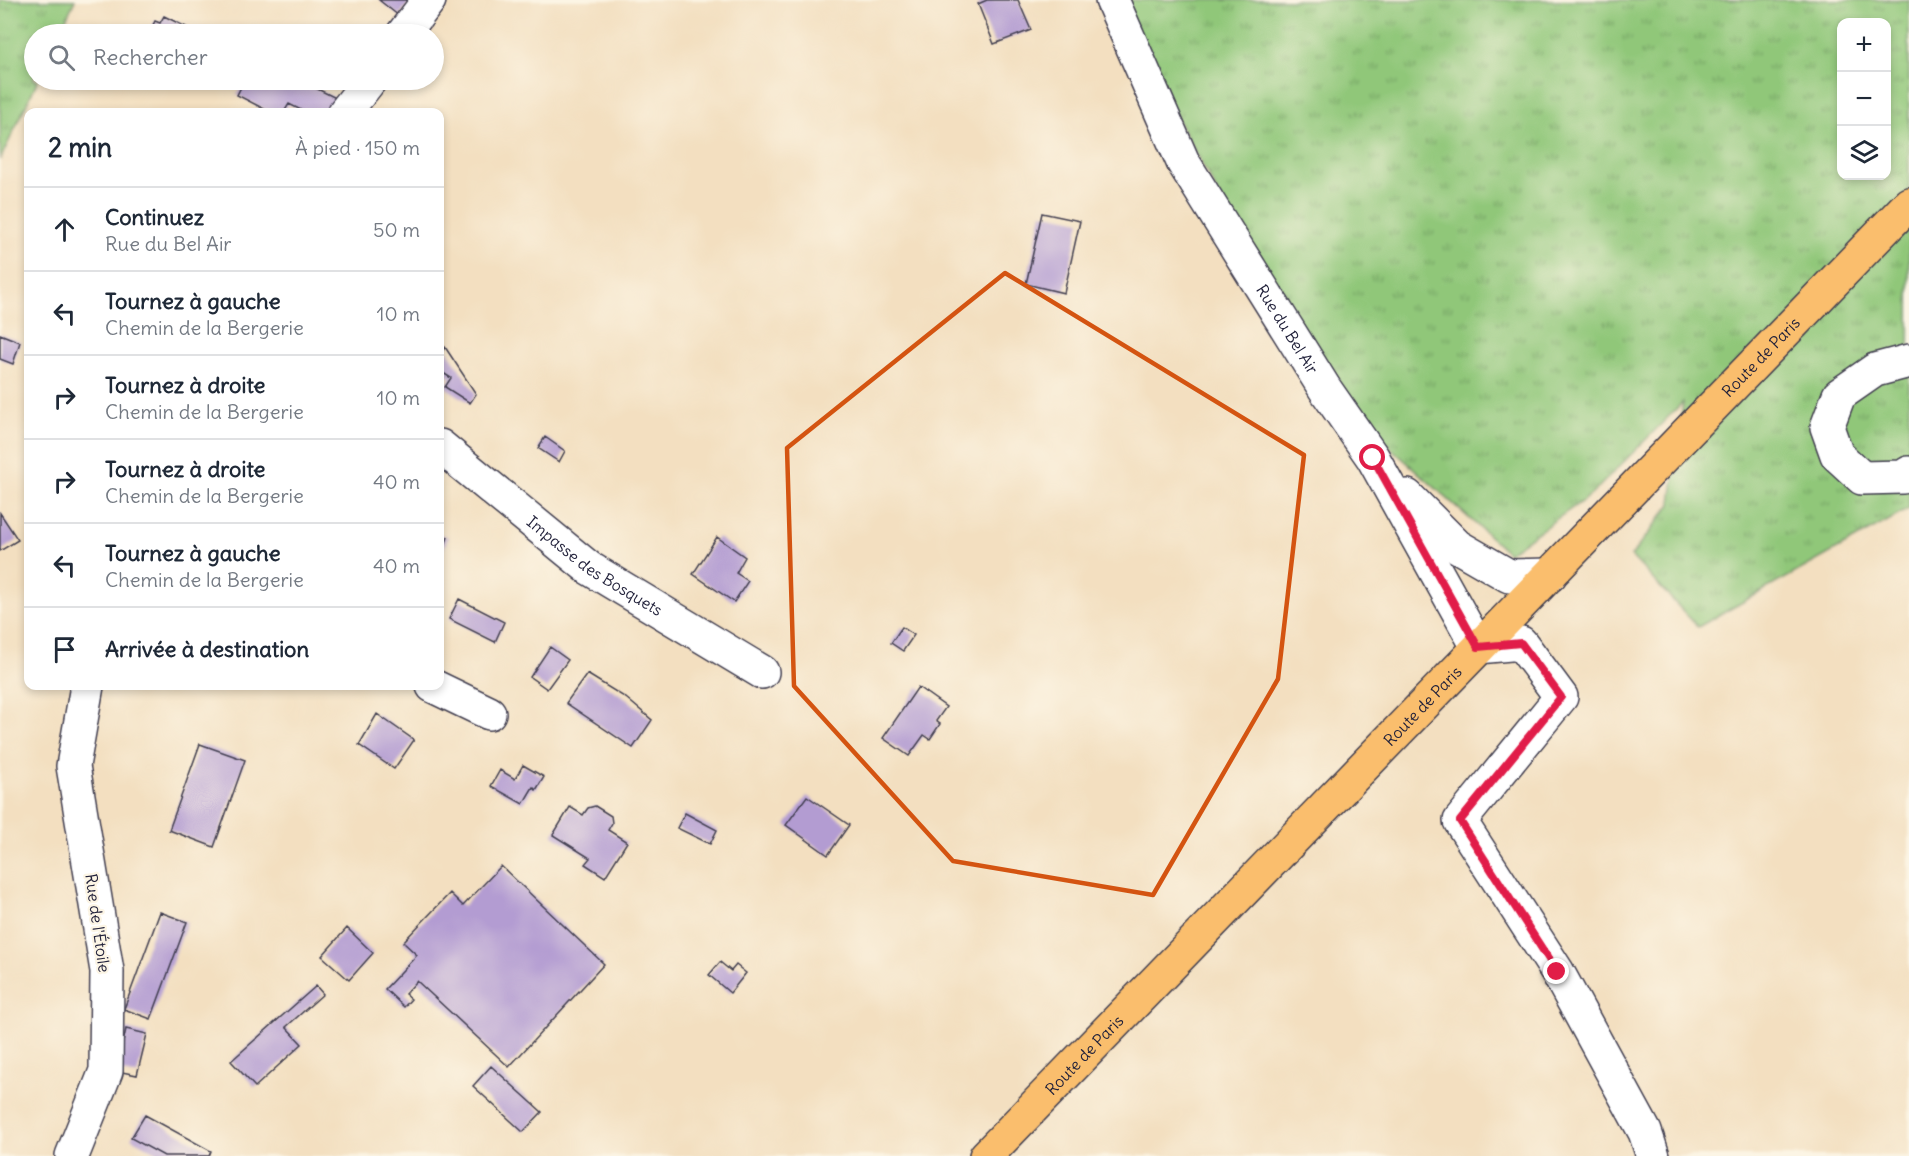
<!DOCTYPE html>
<html lang="fr">
<head>
<meta charset="utf-8">
<style>
	:root { --surface:#fff; --page:#f6f6f7; --text:#1f2937; --muted:#747a83; --line:#e0e1e3 }
	body { margin:0; font-family:Delius,sans-serif; background:var(--page); color:var(--text) }
	.controls { position:absolute; right:18px; top:18px; display:grid; overflow:hidden; border-radius:12px; box-shadow:0 3px 9px #0003 }
	.controls button { width:54px; height:54px; display:grid; place-items:center; padding:0; border:0; border-bottom:2px solid var(--line); background:var(--surface); color:var(--text); font:30px sans-serif }
	.stop { position:absolute; width:18px; height:18px; margin:-14px; border:4px solid #e11d48; border-radius:50%; background:#fff }
	.stop.end { background:#e11d48; border-color:#fff; box-shadow:0 2px 6px #0008 }
	.list { margin:0; padding:0; list-style:none }
	h2 { display:flex; justify-content:space-between; align-items:center; height:78px; margin:0; padding:0 24px; font-size:26px }
	h2 small { font-size:20px; font-weight:400; color:var(--muted) }
	.list li { display:grid; grid-template-columns:39px 1fr auto; gap:18px; align-items:center; box-sizing:border-box; height:84px; padding:0 24px; border-top:2px solid var(--line) }
	.list b { display:block; font-size:22px; white-space:nowrap }
	.list p { margin:0; font-size:20px; white-space:nowrap; color:var(--muted) }
	.list em { font-size:20px; font-style:normal; color:var(--muted) }
	.icon { flex:none; width:33px; height:33px; fill:none; stroke:currentColor; stroke-width:2; stroke-linecap:round; stroke-linejoin:round }
	.map { position:relative; flex:none; width:1909px; height:1156px; overflow:hidden }
	.search { position:absolute; background:var(--surface); box-shadow:0 3px 9px #0003; left:24px; top:24px; width:420px; height:66px; display:flex; align-items:center; gap:15px; box-sizing:border-box; padding:0 21px; border-radius:33px; color:var(--muted); font-size:22px }
	.panel { position:absolute; background:var(--surface); box-shadow:0 3px 9px #0003; left:24px; top:108px; width:420px; height:582px; border-radius:12px }
	.map>svg:first-child { display:block }
	.grass { fill:url(#grass-tufts); stroke:#59745a; stroke-width:1.5; fill-rule:evenodd }
	.building { fill:#b39cd2 }
	.lines { fill:none; stroke-linecap:round; stroke-linejoin:round }
	.minor-casing { stroke:#413e4f; stroke-width:36 }
	.major-casing { stroke:#413e4f; stroke-width:36 }
	.minor { stroke:#fff; stroke-width:33 }
	.major { stroke:#fabe6d; stroke-width:33 }
	.route { stroke:#e11d48; stroke-width:8 }
	.marked { fill:none; stroke:#d45411; stroke-width:4.5; stroke-linejoin:round }
	.labels { text-anchor:middle; dominant-baseline:central; stroke-width:4.5; stroke-linejoin:round; paint-order:stroke }
	.street-label { font-size:16px; fill:#22223b; stroke:#fcf5e5 }
</style>
</head>
<body>
<div class="map">
<svg width="1909" height="1156" viewBox="0 0 1909 1156">
	<defs>
		<pattern id="grass-tufts" width="24" height="20" patternUnits="userSpaceOnUse" patternTransform="scale(1.5)"><rect width="24" height="20" fill="#90c779"/><path d="M3 7l-1-3M5 7V3M7 7l1-3M15 17l-1-3M17 17v-4M19 17l1-3" fill="none" stroke="#75a164"/></pattern>
	</defs>
	<rect width="100%" height="100%" fill="#fcf5e5"/>
	<filter id="ink" filterUnits="userSpaceOnUse"><feTurbulence type="fractalNoise" baseFrequency=".0167" numOctaves="2"/><feDisplacementMap in="SourceGraphic" scale="12" xChannelSelector="R" yChannelSelector="G"/><feConvolveMatrix kernelMatrix="1 2 1 2 8 2 1 2 1" color-interpolation-filters="sRGB"/></filter>
	<filter id="wash" filterUnits="userSpaceOnUse"><feTurbulence type="fractalNoise" baseFrequency=".008" numOctaves="4" result="noise"/><feDisplacementMap in="SourceGraphic" scale="24" xChannelSelector="R" yChannelSelector="G"/><feGaussianBlur stdDeviation="1.35" result="paint"/><feColorMatrix in="noise" values="0 0 0 0 0 0 0 0 0 0 0 0 0 0 0 0 0 1.4 0 .05"/><feComposite in="paint" operator="in"/></filter>
	<g filter="url(#wash)">
		<rect width="100%" height="100%" fill="#f3dfc0"/>
		<!-- grass -->
		<path class="grass" d="M0,0h75l-16,34h-25v46h4l-38,80z
			M1112,0h797v509l-211,118 -67,-71 40,-52 12,-102 -92,93 -83,58 -183,-164zM1842,22h44v154h-44z"/>
		<g id="blocks">
			<!-- building -->
			<path class="building" d="M379,0h32l-12,16z
				M987,0h31l13,30 -37,14 -16,-40z
				M164,16l36,18h-33l-15,-7 3,-6 5,2z
				M241,80h58l37,18 -10,14h-21l-16,-8 -5,8h-14l-33,-17 7,-14z
				M1042,213l38,8 -16,72 -38,-9z
				M0,334l20,8 -7,22 -13,-5z
				M445,347l31,47 -6,9 -25,-16 6,-9 -11,-7v-15z
				M545,437l20,14 -6,11 -21,-14z
				M0,513l18,27 -18,11z
				M440,534l8,3 -8,22z
				M717,537l28,20 -9,16 12,8 -14,21 -41,-28z
				M459,599l45,23 -9,20 -46,-23z
				M902,627l12,8 -11,16 -12,-8z
				M550,647l18,13 -21,29 -17,-12z
				M587,674l39,24 26,22 -19,28 -67,-45z
				M918,687l28,20 -10,14 4,3 -10,15 -6,-4 -15,21 -26,-18z
				M377,714l37,26 -20,29 -35,-24z
				M200,744l45,16 -31,87 -45,-17z
				M523,765l21,12 -8,13 -3,-3 -10,17 -32,-18 9,-16 15,9z
				M807,796l42,29 -21,30 -42,-30z
				M595,806l16,10 1,7 -4,7 19,12 -22,35 -20,-13 5,-6 -37,-23 17,-28 13,8 5,-7z
				M685,813l32,17 -7,14 -33,-16z
				M501,866l103,98 -95,103 -92,-86 -12,13 6,5 -7,8 -19,-18 32,-34 -14,-13 47,-49 13,13z
				M160,912l27,10 -36,97 -27,-10z
				M347,928l26,25 -24,27 -27,-24z
				M720,962l11,9 5,-6 10,8 -16,20 -21,-18z
				M316,986l7,8 -37,33 16,17 -47,43 -24,-26z
				M126,1029l21,5 -10,41 -20,-4z
				M491,1066l51,46 -19,20 -50,-46z
				M145,1115l66,36 -2,5h-45l-33,-18z"/>
		</g>
	</g>
	<g filter="url(#ink)">
		<use href="#blocks" fill-opacity="0" stroke="#413e4f" stroke-width="1.5"/>
		<g class="lines">
			<!-- minor casing -->
			<g class="minor-casing">
				<g id="minor">
					<path id="s1" d="M1112,0l71,162 142,227 48,69 105,189 43,-4 40,54 -101,124 97,150 88,161 8,24"/>
					<path d="M403,34l26,-34"/>
					<path d="M345,112l25,-32"/>
					<path d="M1909,361l-34,9 -36,25 -12,32 10,28 25,23 41,-1 6,-4"/>
					<path id="s2" d="M440,446l149,122 173,104"/>
					<path d="M1407,496l50,50 52,30 41,-1"/>
					<path d="M433,686l56,27"/>
					<path d="M72,1156l34,-85 1,-100 -34,-205 14,-80"/>
				</g>
			</g>
			<!-- major casing -->
			<g class="major-casing">
				<g id="major">
					<path id="s3" d="M986,1156l923,-952"/>
				</g>
			</g>
			<!-- minor -->
			<use href="#minor" class="minor"/>
			<!-- major -->
			<use href="#major" class="major"/>
		</g>
	</g>
	<g class="lines" filter="url(#ink)">
		<!-- route -->
		<path class="route" d="M1373,458l105,189 43,-4 40,54 -101,124 97,151"/>
	</g>
	<!-- marked area -->
	<path class="marked" d="M1005,273l299,182 -26,224 -125,216 -200,-34 -159,-175 -7,-238z"/>
	<g class="labels">
		<!-- street labels -->
		<g class="street-label">
			<text stroke="none"><textPath href="#s1" startOffset="374">Rue du Bel Air</textPath></text>
			<text stroke="none"><textPath href="#s3" startOffset="1113">Route de Paris</textPath></text>
			<text stroke="none"><textPath href="#s2" startOffset="196">Impasse des Bosquets</textPath></text>
			<text stroke="none"><textPath href="#s3" startOffset="627">Route de Paris</textPath></text>
			<text transform="translate(98 923) rotate(82)">Rue de l'Étoile</text>
			<text stroke="none"><textPath href="#s3" startOffset="141">Route de Paris</textPath></text>
		</g>
	</g>
</svg>
<div class="controls">
<button>+</button>
<button>−</button>
<button><svg class="icon" aria-label="layers" viewBox="0 0 24 24"><path d="M12 4l9 5-9 5-9-5zM3 14l9 5 9-5"/></svg></button>
</div>
<div class="stop" style="left:1373px;top:458px"></div>
<div class="stop end" style="left:1557px;top:972px"></div>
<div class="search"><svg class="icon" aria-label="search" viewBox="0 0 24 24"><circle cx="10" cy="10" r="6"/><path d="M15 15l6 6"/></svg>Rechercher</div>
<section class="panel">
<h2>2 min<small>À pied · 150 m</small></h2>
<ul class="list">
<li><svg class="icon" aria-label="ahead" viewBox="0 0 24 24"><path d="M12 20V5M6 11l6-6 6 6"/></svg><div><b>Continuez</b><p>Rue du Bel Air</p></div><em>50 m</em></li>
<li><svg class="icon" aria-label="left" viewBox="0 0 24 24"><path d="M17 20v-9H6M10 6l-5 5 5 5"/></svg><div><b>Tournez à gauche</b><p>Chemin de la Bergerie</p></div><em>10 m</em></li>
<li><svg class="icon" aria-label="right" viewBox="0 0 24 24"><path d="M7 20v-9h11M14 6l5 5-5 5"/></svg><div><b>Tournez à droite</b><p>Chemin de la Bergerie</p></div><em>10 m</em></li>
<li><svg class="icon" aria-label="right" viewBox="0 0 24 24"><path d="M7 20v-9h11M14 6l5 5-5 5"/></svg><div><b>Tournez à droite</b><p>Chemin de la Bergerie</p></div><em>40 m</em></li>
<li><svg class="icon" aria-label="left" viewBox="0 0 24 24"><path d="M17 20v-9H6M10 6l-5 5 5 5"/></svg><div><b>Tournez à gauche</b><p>Chemin de la Bergerie</p></div><em>40 m</em></li>
<li><svg class="icon" aria-label="arrive" viewBox="0 0 24 24"><path d="M6 21V4h12l-3 4 3 4H6"/></svg><div><b>Arrivée à destination</b></div></li>
</ul>
</section>
</div>
</body>
</html>
